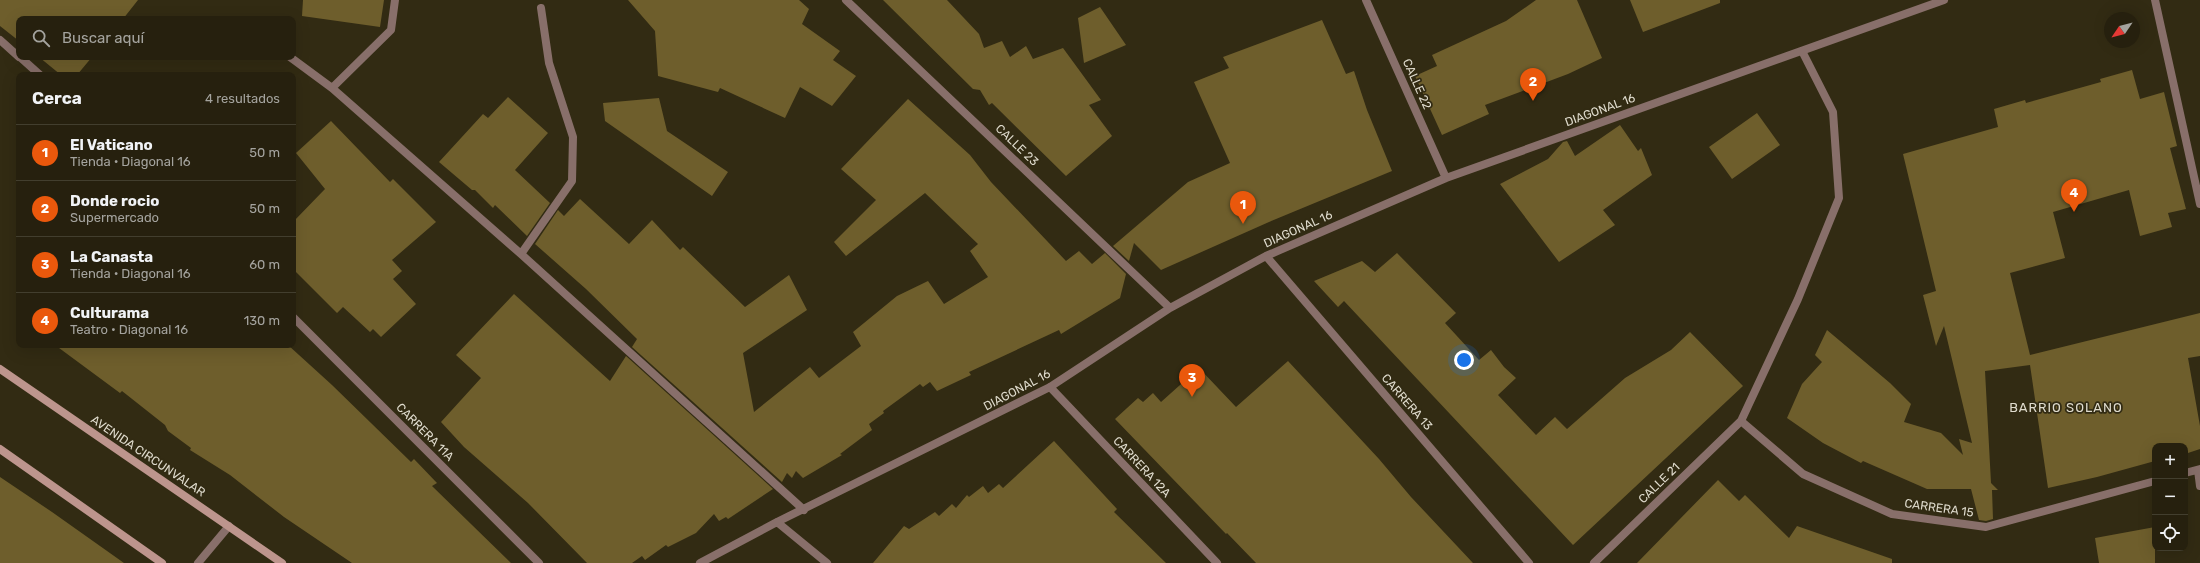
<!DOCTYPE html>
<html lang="es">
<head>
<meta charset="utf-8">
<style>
	:root { --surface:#26200e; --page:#2e2817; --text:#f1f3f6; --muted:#a4a39e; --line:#423e2e; --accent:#ea580c }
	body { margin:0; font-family:Rubik,sans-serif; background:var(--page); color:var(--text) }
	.controls { position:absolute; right:12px; bottom:12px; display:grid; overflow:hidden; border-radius:8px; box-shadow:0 4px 16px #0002 }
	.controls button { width:36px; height:36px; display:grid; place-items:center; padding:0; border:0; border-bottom:1px solid var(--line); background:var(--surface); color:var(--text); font:20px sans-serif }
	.compass { position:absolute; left:2104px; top:12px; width:36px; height:36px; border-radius:50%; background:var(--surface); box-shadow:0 4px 16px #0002; rotate:235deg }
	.you { position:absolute; left:1464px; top:360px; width:14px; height:14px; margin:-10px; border:3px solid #fff; border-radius:50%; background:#1a73e8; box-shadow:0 0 0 6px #1a73e833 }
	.badge { display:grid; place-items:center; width:26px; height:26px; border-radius:50%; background:var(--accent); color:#fff; font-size:13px; font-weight:700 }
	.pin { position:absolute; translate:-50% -33px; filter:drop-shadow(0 1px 2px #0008) }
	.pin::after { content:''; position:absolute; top:21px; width:14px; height:12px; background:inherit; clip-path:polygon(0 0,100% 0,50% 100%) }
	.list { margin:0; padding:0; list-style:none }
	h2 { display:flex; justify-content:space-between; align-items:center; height:52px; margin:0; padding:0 16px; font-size:17px }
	h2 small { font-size:13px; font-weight:400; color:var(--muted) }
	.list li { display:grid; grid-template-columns:26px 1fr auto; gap:12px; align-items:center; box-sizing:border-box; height:56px; padding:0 16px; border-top:1px solid var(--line) }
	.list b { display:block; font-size:15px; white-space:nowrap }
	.list p { margin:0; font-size:13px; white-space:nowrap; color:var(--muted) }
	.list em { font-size:13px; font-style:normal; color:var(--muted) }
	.icon { flex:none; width:22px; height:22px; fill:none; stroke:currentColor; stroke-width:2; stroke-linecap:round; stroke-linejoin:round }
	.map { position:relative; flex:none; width:2200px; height:563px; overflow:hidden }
	.search { position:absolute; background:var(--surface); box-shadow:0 4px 16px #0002; left:16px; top:16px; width:280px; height:44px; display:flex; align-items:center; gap:10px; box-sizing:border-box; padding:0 14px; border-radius:8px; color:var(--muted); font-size:15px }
	.panel { position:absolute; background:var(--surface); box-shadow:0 4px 16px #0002; left:16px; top:72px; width:280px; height:276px; border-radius:8px }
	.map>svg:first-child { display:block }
	.building { fill:#6e5e2c }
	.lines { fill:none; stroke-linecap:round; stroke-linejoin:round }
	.lane { stroke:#886f6a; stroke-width:8 }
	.street { stroke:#886f6a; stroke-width:8 }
	.secondary { stroke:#bd958d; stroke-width:8 }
	.labels { text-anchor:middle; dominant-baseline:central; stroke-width:3.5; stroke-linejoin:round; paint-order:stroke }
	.street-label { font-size:12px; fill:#dfdbcd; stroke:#322b13 }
	.neighbourhood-label { font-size:13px; letter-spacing:1px; fill:#dfdbcd; stroke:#322b13 }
</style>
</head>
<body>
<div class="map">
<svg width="2200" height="563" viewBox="0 0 2200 563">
	<rect width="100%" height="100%" fill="#322b13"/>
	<!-- building -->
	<path class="building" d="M0,0h138l-15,19h-104v22l-19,-15z
		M303,0h81l-4,27 -78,-11z
		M628,0h171l10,9 -7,15 38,27 -7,9 23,16 -24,30 -32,-19 -15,31 -65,-30 -2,4 -60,-16 -3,-45z
		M883,0h64l32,34 5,14 18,-7 8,16 16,-11 7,13 30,-11 38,52 -12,5 23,31 -46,40 -74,-73 -3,2 -9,-15 -7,-1z
		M1536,0h41l25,58 -34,16 -83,31 4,9 -47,21 -27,-59 22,-10 -5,-11 74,-34z
		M1630,0h90v3l-77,29z
		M1100,7l26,38 -42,18 -6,-45z
		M1322,20l24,54 8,-3 13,39 25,61 -123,51 -108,48 -27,-27 -5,18 -16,-15 75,-64 42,-19 -36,-81 35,-14 -6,-11z
		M39,57h53l-15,18h-16z
		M2132,70l8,29 24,-7 13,54 -7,2 16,61 -18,4 4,14 -32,9 -11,-46 -76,22 12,46 -55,15 20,82 170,-42v43l-12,2 12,68v23l-15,5v-8h-30v15l-58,16 -49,11 -18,-123 -45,6 6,112 7,7h-6l1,29 -7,2 -7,-1 -8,-31h-44l-64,-28 -2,2 -38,-20 -36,-25 15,-34 20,-22 -7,-7 12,-25 63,53 21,21 -7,18 37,11 22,22 -4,-16 13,4 -28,-117 -8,20 -13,-51 13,-4 -33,-137 95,-27 -4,-18 31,-9 1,3 75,-21 -1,-3z
		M508,97l40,36 -33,37 35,33 -23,33 -32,-31 -2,3 -18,-18h-3l-33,-28 44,-48 5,4z
		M659,98l8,33 61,41 -16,24 -107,-75 -2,-18z
		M908,99l62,56 21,27 75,79 13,-10 13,13 13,-11 21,21 -6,24 -59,36 -2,-4 -90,42 2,3 -34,16 -7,-9 -7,5 -3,-3 -37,27 1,2 -15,11 3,6 -32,24 2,1 -39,23 -7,-7 -4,7 -5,-5 -5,9 -150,-135 5,-8 -51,-50 -51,-45 23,-34 6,6 16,-17 49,45 23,-24 28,30 3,-3 62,60 44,-32 18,35 -64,43 11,59 56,-45 9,11 42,-32 -8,-14 44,-36 31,-15 16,23 44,-27 -18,-26 8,-7 -53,-51 -79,63 -12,-14 42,-42 -35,-31z
		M1757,113l23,32 -48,34 -23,-32z
		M331,121l59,61 3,-3 43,43 -44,38 10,11 -9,8 23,25 -35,33 -8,-8 -3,3 -27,-25 -6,6 -44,-44v-47l32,-33 -29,-36z
		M1620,125l18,26 3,-3 11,27 -49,35 12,15 -56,37 -59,-78 48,-25 15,-17 4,-1 8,15z
		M1397,253l59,60 -11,10 34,37 12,-10 13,17 12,11 -18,17 38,40 19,-18 12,12 58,-51 46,-28 19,-18 53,54 -170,159 -229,-244 -6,6 -24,-26 48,-20 13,11z
		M514,294l96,87 16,-25 147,133 -45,30 -2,-2 -7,4 -5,-7 -18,19 -28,14 -2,-2 -21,15 -3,-4 -10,7h-45l-59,-60 -64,-56 -23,-25 40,-44 -25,-23z
		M55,345h233l44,40 79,77 3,-3 23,24 -5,3 79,77h-159l-68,-46 -54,-42 -40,-25 1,-2 -23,-17 -3,-6 -43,-34 -2,2z
		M1288,361l91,98 32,38 62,66h-217l-29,-30 -1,1 -111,-115 23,-21 5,4 10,-9 8,9 38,-34 37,39z
		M1054,441l63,68 -3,3 52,51h-293l31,-37 5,3 26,-17 4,4 13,-12 4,4 11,-13 2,2 14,-11 5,7 11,-9 4,4z
		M0,477l52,35 72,51h-124z
		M1718,480l21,21 6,-6 44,43 8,-12 95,33v4h-255z
		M2155,527v36h-56l-4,-25z"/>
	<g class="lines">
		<!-- lane -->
		<path class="lane" d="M2155,0l45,204"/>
		<!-- street -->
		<path class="street" d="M846,0l324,308
			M1366,0l80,178
			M0,40l19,17
			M20,57l20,18
			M290,57l42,31 59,-58 4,-30
			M332,88l189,166 283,256
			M521,254l51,-73 1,-44 -24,-74 -8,-55
			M1266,256l263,307
			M293,317l246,246
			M1050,387l167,176
			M1741,421l62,53 89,40 94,13 169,-46
			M2198,470l2,16
			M2185,473l15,-4
			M777,522l50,41
			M198,563l31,-37
			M700,563l77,-41 273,-135 120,-79 96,-52 180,-78 498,-178
			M1594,563l147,-142 57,-122 41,-101 -6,-86 -31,-61"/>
		<!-- secondary -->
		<path class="secondary" d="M0,369l282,194
			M0,449l162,114"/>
	</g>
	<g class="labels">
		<!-- street labels -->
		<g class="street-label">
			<text transform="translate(1417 84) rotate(66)">CALLE 22</text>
			<text transform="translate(1600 110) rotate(-20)">DIAGONAL 16</text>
			<text transform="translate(1017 145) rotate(44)">CALLE 23</text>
			<text transform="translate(1298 229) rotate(-24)">DIAGONAL 16</text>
			<text transform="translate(1017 390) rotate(-28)">DIAGONAL 16</text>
			<text transform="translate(1407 402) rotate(49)">CARRERA 13</text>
			<text transform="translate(425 432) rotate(45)">CARRERA 11A</text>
			<text transform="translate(148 456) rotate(34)">AVENIDA CIRCUNVALAR</text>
			<text transform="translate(1142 467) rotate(47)">CARRERA 12A</text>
			<text transform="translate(1659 483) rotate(-44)">CALLE 21</text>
			<text transform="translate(1939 508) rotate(8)">CARRERA 15</text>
		</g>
		<!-- neighbourhood labels -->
		<g class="neighbourhood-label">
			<text x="2066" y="407">BARRIO SOLANO</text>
		</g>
	</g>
</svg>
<div class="controls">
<button>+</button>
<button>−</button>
<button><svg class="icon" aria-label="locate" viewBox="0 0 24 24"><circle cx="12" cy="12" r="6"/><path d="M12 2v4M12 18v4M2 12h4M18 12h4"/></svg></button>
</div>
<svg class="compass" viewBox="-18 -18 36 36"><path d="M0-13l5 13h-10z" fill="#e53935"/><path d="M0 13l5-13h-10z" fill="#a4a39e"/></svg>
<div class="you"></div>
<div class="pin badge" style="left:1243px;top:224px">1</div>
<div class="pin badge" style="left:1533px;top:101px">2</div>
<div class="pin badge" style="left:1192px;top:397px">3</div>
<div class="pin badge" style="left:2074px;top:212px">4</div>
<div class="search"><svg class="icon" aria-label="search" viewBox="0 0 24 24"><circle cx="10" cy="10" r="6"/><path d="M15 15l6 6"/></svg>Buscar aquí</div>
<section class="panel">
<h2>Cerca<small>4 resultados</small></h2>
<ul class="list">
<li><span class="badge">1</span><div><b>El Vaticano</b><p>Tienda · Diagonal 16</p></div><em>50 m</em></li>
<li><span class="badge">2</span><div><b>Donde rocio</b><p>Supermercado</p></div><em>50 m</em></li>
<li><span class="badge">3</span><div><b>La Canasta</b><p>Tienda · Diagonal 16</p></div><em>60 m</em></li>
<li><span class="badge">4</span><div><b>Culturama</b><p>Teatro · Diagonal 16</p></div><em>130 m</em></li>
</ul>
</section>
</div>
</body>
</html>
